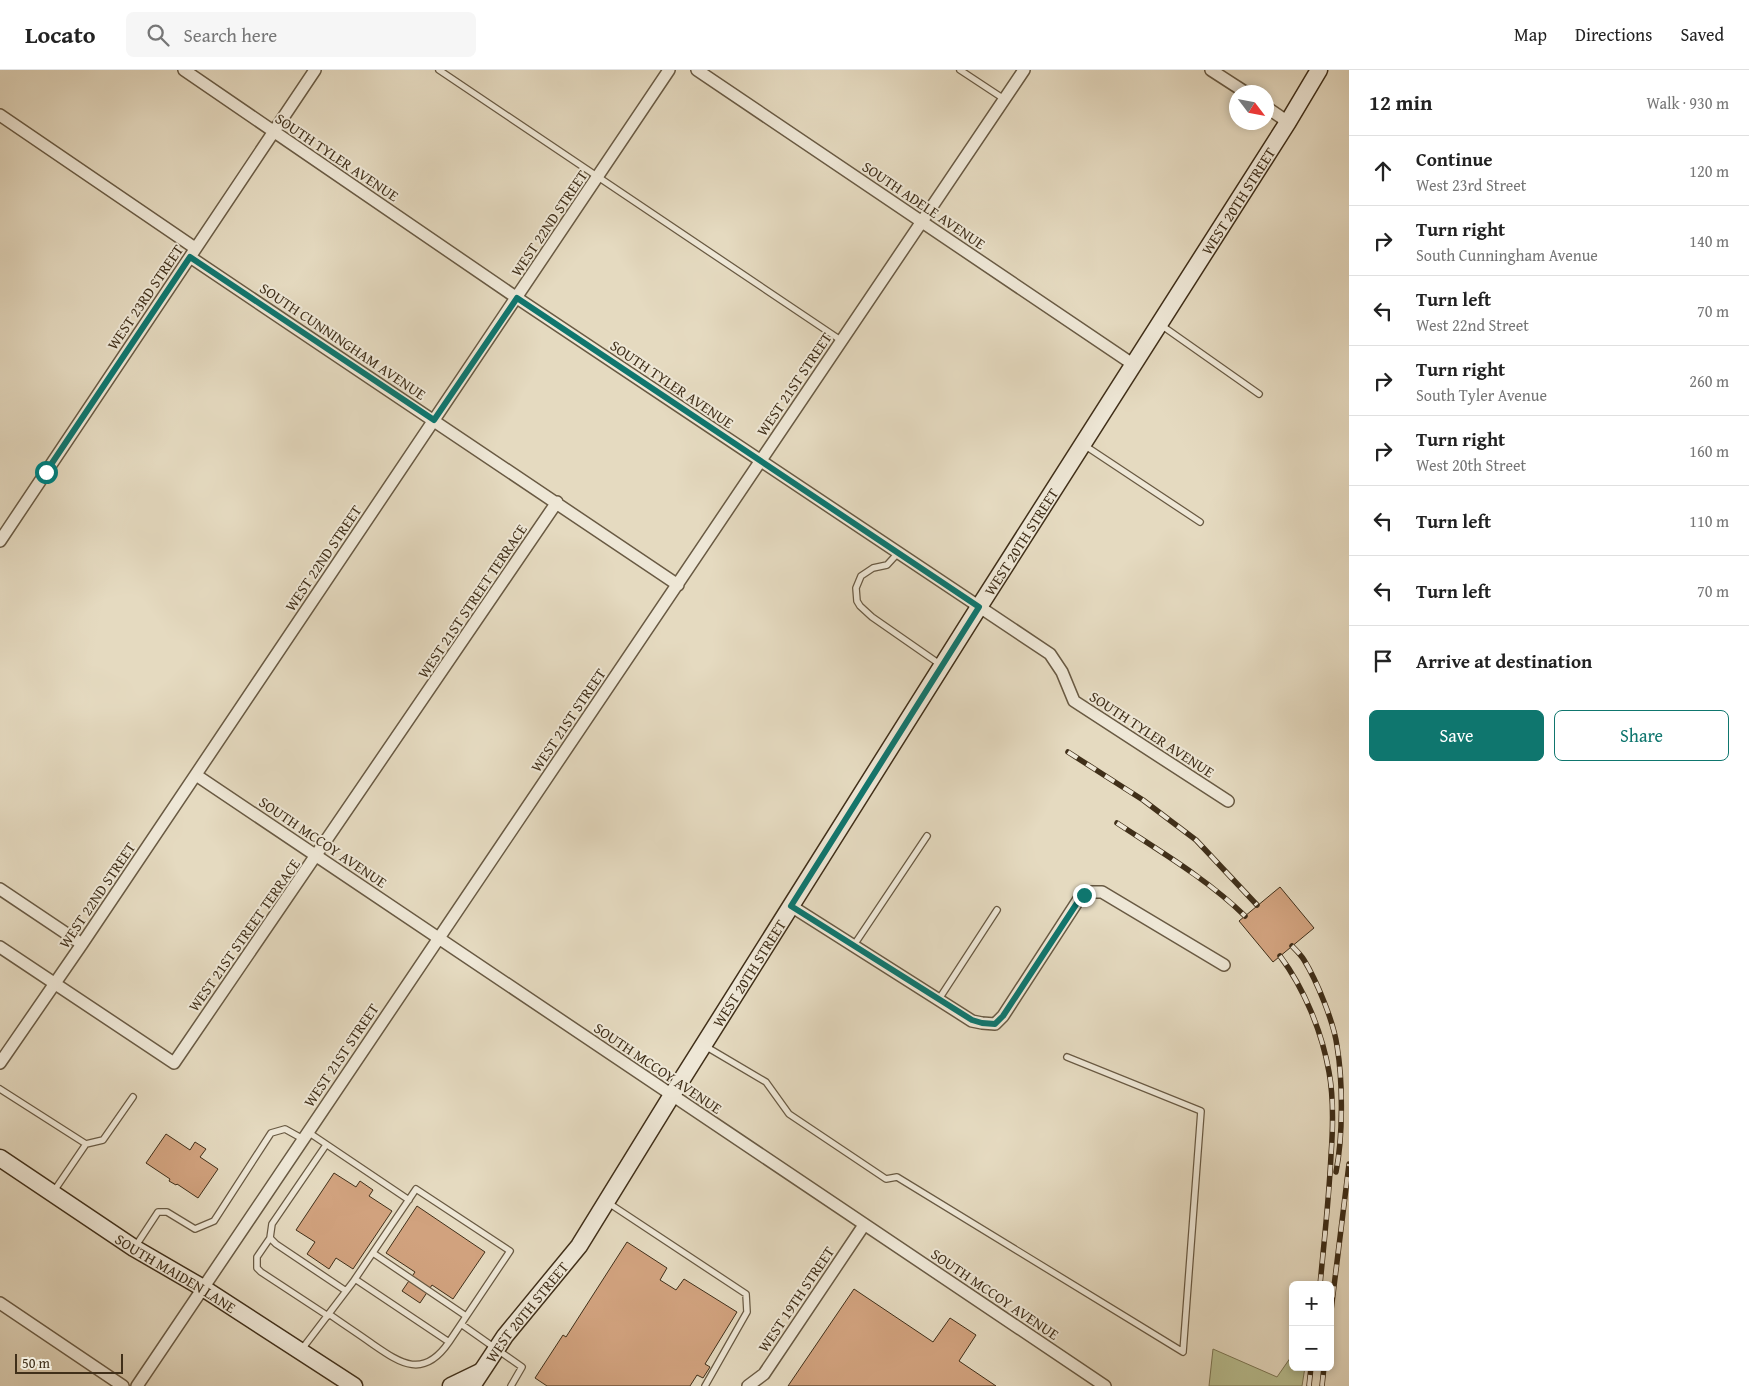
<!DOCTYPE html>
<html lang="en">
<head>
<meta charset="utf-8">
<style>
	:root { --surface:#fff; --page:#f6f6f6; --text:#222; --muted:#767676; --line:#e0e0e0; --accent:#0f766e }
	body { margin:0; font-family:"Gentium Book Plus",serif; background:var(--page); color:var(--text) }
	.controls { position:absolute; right:15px; bottom:15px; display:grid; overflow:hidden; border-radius:8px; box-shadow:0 2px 8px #0003 }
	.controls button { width:45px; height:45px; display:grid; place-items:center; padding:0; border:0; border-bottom:1px solid var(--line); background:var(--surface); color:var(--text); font:25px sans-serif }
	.compass { position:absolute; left:1229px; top:15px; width:45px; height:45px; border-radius:50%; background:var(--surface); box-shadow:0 2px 8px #0003; rotate:122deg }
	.scale { position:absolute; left:15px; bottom:12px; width:108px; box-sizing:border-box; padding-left:5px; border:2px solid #402f19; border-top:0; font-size:14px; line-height:18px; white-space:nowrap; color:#402f19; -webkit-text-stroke:4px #eee7d6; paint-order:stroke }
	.stop { position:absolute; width:15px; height:15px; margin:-11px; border:4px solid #0f766e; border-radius:50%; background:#fff }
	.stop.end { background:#0f766e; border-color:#fff; box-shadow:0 1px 5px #0008 }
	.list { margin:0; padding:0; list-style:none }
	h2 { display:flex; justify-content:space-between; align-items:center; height:65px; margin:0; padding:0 20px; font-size:21px }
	h2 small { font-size:16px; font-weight:400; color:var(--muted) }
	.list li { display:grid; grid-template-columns:32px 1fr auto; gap:15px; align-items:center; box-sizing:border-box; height:70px; padding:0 20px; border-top:1px solid var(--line) }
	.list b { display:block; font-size:19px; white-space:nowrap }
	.list p { margin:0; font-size:16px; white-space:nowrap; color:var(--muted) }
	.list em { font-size:16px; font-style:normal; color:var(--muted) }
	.actions { display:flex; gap:10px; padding:15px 20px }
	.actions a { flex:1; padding:11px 0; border:1px solid var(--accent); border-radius:8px; text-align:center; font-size:18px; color:var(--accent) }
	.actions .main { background:var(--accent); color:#fff }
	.icon { flex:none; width:28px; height:28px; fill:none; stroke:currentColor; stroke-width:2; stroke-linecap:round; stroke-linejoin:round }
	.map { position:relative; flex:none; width:1349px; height:1316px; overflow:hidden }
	header { display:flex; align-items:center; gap:30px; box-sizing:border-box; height:70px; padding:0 25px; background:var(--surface); border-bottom:1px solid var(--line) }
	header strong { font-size:24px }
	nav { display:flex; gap:28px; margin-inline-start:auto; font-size:18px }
	.search { width:350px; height:45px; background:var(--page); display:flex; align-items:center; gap:12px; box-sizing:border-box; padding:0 18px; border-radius:8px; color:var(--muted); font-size:19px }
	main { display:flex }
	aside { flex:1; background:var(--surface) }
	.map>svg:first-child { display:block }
	.green { fill:#b8be90; stroke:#7c7654 }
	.building { fill:#d1a27e; stroke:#402f19 }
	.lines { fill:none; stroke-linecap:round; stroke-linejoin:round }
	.lane-casing { stroke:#695a43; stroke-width:8 }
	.street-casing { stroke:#695a43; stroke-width:14 }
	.secondary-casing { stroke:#402f19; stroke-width:19 }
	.lane { stroke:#eee7d6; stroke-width:5.5 }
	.street { stroke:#eee7d6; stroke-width:11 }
	.secondary { stroke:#eee7d6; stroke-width:16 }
	.rail-casing { stroke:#402f19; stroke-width:5.5 }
	.rail { stroke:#eee7d6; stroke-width:4; stroke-dasharray:11; stroke-linecap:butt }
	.route { stroke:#0f766e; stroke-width:6 }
	.labels { text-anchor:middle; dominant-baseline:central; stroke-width:4; stroke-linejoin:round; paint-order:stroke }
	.street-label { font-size:15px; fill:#402f19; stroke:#eee7d6 }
</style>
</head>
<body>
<header>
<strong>Locato</strong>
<div class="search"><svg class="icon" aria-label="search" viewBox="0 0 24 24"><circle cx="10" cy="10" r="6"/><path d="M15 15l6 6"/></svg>Search here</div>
<nav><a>Map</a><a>Directions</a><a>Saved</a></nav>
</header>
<main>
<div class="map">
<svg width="1349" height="1316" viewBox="0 0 1349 1316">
	<rect width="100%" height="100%" fill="#e5dac0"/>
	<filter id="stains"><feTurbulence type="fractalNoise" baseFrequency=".004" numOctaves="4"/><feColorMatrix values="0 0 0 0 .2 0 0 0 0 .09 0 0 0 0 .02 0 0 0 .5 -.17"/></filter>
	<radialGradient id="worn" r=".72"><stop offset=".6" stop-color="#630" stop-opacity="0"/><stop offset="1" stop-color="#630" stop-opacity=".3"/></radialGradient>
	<!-- green -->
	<path class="green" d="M1213,1279l64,28 16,-23v13h12l-3,19h-93z"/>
	<!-- building -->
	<path class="building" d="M1280,817l34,41 -41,34 -34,-41z
		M166,1064l24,16 5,-8 11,7 -6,8 18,12 -20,29 -21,-14 -1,1 -7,-4 1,-2 -24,-16z
		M334,1103l22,14 4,-6 13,9 -4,6 23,15 -39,58 -17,-11 -7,11 -22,-15 8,-12 -19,-12z
		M417,1136l68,46 -32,47 -21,-14 -12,18 -18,-12 13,-19 -29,-19z
		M627,1172l40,26 -7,12 16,10 8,-11 53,33 -32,52 5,3 -7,11 -6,-3 -7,11h-143l-12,-8 28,-43 3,2z
		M854,1219l79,53 17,-24 26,17 -17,26 37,25h-208z"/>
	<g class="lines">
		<!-- lane casing -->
		<g class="lane-casing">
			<path id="lane" d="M439,0l403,271
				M960,0l44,29
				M1161,255l98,69
				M1084,375l116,77
				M898,483l-11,12 -14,3 -12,8 -5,12 1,13 3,5 12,11 69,48
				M854,875l73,-109
				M939,929l58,-89
				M705,976l61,36 23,32 97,65 11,-2 286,175 18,-241 -134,-54
				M0,1019l86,55 -32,47
				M308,1062l101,68
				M86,1074l17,-4 30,-43
				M326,1075l-54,79 -2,14 6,6 70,47
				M607,1132l139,92 1,18 -42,74
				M270,1168l-13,19v11l4,4 67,44
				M135,1177l23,-35h9l28,17 19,-8 57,-88 14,-4 18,10
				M373,1183l93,63
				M329,1244c14,10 28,19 42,29 29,20 52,37 78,-1
				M461,1254l61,43 -11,19
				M302,1279l51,-67 2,-3 61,-90 94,62 -61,91 -94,-63"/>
		</g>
		<!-- street casing -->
		<g class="street-casing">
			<path id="street" d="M184,0l333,228 533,356 12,18 12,29 154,100
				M697,0l437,295
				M1211,0l34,22
				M1266,37l22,15
				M0,45l195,133
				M190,187l488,328
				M0,471l315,-471
				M196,705l909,611
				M0,819l82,55
				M791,836l181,115 10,2 13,1 8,-8 76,-117 13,-7h10l122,73
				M0,877l174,116 383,-561
				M0,993l82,-119 587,-874
				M0,1233l123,83
				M137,1316l887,-1316
				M748,1316l16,-12 100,-149"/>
		</g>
		<!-- secondary casing -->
		<g class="secondary-casing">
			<g id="secondary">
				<path id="s1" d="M0,1088l134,90 69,40 151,98"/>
				<path d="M451,1316l29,-14"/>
				<path id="s2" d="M472,1316l33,-50 74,-90 93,-151 307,-488 309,-485 31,-52"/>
			</g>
		</g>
		<!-- lane -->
		<use href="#lane" class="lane"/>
		<!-- street -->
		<use href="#street" class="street"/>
		<!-- secondary -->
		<use href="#secondary" class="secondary"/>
		<!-- rail casing -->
		<g class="rail-casing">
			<path id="rail" d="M1068,682l75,48 53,40 61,65
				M1117,753c44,29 90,56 128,93
				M1292,876c4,4 9,9 12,14 13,21 30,63 33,86 6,35 6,91 -1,126
				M1280,886c24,32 42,76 49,116 5,27 4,56 2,83 -2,44 -7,87 -11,130
				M1330,1249l19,-155
				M1309,1316l2,-19
				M1322,1316l2,-19"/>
		</g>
		<!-- rail -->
		<use href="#rail" class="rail"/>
	</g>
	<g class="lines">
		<!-- route -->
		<path class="route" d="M46,402l144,-215 244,163 83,-122 462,309 -188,299 181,114 10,3 13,1 8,-8 76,-116 5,-5"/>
	</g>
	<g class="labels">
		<!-- street labels -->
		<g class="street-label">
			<text transform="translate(337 87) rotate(34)">SOUTH TYLER AVENUE</text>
			<text stroke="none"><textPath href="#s2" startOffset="1412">WEST 20TH STREET</textPath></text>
			<text transform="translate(924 135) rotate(34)">SOUTH ADELE AVENUE</text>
			<text transform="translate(549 153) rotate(-56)">WEST 22ND STREET</text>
			<text transform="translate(145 227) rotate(-56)">WEST 23RD STREET</text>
			<text transform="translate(343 271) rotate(34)">SOUTH CUNNINGHAM AVENUE</text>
			<text transform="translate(672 314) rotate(34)">SOUTH TYLER AVENUE</text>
			<text transform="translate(794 314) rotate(-56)">WEST 21ST STREET</text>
			<text stroke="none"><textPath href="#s2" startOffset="1008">WEST 20TH STREET</textPath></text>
			<text transform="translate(323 488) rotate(-56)">WEST 22ND STREET</text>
			<text transform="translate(472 531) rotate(-56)">WEST 21ST STREET TERRACE</text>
			<text transform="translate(568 650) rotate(-56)">WEST 21ST STREET</text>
			<text transform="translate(1152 664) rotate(33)">SOUTH TYLER AVENUE</text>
			<text transform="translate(323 772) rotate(34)">SOUTH MCCOY AVENUE</text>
			<text transform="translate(97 825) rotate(-56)">WEST 22ND STREET</text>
			<text transform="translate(244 865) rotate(-55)">WEST 21ST STREET TERRACE</text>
			<text stroke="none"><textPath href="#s2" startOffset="498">WEST 20TH STREET</textPath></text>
			<text transform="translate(341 985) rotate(-56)">WEST 21ST STREET</text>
			<text transform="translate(658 998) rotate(34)">SOUTH MCCOY AVENUE</text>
			<text stroke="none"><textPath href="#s1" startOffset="210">SOUTH MAIDEN LANE</textPath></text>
			<text transform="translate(995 1224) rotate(34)">SOUTH MCCOY AVENUE</text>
			<text transform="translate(796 1229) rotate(-56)">WEST 19TH STREET</text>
			<text stroke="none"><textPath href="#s2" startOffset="92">WEST 20TH STREET</textPath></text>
		</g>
	</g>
	<rect width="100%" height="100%" filter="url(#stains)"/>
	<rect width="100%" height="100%" fill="url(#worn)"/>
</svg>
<div class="controls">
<button>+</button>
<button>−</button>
</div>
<svg class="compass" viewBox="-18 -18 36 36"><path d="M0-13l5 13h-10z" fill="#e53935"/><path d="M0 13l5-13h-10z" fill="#767676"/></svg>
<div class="scale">50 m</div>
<div class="stop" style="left:46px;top:402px"></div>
<div class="stop end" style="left:1084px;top:825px"></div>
</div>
<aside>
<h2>12 min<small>Walk · 930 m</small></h2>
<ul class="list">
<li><svg class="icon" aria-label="ahead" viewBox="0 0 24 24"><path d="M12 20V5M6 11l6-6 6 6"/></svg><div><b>Continue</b><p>West 23rd Street</p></div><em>120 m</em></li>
<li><svg class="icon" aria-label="right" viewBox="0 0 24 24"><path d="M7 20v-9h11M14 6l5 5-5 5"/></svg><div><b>Turn right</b><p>South Cunningham Avenue</p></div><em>140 m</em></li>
<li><svg class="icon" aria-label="left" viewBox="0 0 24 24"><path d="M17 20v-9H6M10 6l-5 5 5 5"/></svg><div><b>Turn left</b><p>West 22nd Street</p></div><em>70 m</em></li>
<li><svg class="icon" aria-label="right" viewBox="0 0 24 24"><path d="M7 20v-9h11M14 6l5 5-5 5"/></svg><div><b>Turn right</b><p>South Tyler Avenue</p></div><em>260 m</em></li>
<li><svg class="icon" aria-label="right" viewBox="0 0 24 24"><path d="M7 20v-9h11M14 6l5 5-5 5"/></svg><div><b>Turn right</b><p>West 20th Street</p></div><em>160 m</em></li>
<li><svg class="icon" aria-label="left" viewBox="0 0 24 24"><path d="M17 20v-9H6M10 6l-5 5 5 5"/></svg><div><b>Turn left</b></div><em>110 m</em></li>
<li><svg class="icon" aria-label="left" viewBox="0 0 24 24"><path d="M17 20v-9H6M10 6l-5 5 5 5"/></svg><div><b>Turn left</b></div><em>70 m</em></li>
<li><svg class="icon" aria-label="arrive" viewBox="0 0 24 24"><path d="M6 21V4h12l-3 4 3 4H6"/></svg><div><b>Arrive at destination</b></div></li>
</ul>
<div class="actions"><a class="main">Save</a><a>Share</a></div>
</aside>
</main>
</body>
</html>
